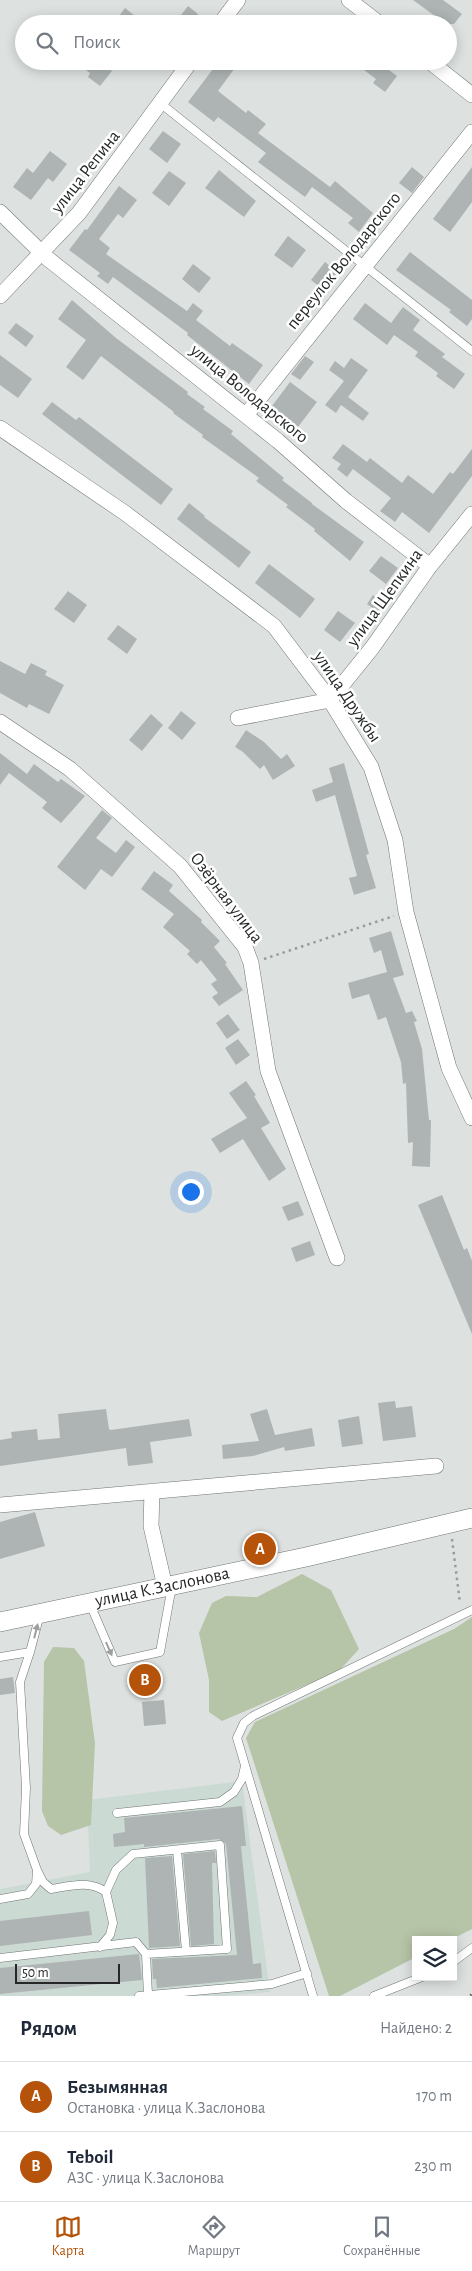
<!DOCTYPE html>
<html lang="ru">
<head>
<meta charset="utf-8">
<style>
	:root { --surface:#fff; --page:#f6f6f7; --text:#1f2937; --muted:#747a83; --line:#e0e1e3; --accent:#b45309 }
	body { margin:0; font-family:"Alegreya Sans",sans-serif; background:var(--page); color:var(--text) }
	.controls { position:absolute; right:15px; bottom:15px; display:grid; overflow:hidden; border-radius:0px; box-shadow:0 2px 12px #0003 }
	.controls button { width:45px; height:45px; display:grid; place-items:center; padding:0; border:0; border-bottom:1px solid var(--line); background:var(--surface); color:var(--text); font:25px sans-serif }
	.scale { position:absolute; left:15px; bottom:12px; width:105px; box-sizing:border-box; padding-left:5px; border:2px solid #262827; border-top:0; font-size:14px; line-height:18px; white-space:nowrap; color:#262827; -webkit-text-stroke:4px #fff; paint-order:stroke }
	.you { position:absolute; left:190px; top:1191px; width:18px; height:18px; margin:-12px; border:4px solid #fff; border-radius:50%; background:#1a73e8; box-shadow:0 0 0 8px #1a73e833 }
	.badge { display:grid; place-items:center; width:32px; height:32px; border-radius:50%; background:var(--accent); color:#fff; font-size:16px; font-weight:700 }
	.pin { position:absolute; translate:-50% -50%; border:2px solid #fff; box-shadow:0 1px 5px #0006 }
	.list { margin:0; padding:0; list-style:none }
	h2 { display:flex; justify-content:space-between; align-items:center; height:65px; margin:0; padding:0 20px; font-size:21px }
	h2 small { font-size:16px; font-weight:400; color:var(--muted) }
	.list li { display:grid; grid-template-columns:32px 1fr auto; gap:15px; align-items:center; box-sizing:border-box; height:70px; padding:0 20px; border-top:1px solid var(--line) }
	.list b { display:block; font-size:19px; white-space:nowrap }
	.list p { margin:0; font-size:16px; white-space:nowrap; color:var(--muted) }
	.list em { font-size:16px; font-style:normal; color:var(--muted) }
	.icon { flex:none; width:28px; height:28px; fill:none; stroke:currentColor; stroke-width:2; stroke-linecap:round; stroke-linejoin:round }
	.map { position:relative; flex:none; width:472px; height:1996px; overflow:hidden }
	.search { position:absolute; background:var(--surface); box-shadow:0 2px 12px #0003; left:15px; right:15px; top:15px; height:55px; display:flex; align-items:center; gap:12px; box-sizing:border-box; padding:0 18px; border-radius:28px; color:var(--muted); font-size:19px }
	.sheet { height:205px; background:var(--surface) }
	nav { display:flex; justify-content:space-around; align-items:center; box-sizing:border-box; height:70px; border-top:1px solid var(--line); background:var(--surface); font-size:14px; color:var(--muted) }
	nav a { display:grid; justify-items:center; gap:2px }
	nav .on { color:var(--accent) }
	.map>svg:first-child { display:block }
	.built { fill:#ccdad4 }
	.green { fill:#b6c4a7 }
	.building { fill:#aeb4b4 }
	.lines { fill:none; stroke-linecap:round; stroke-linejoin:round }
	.service-casing { stroke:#6f7472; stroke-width:9 }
	.minor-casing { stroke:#6f7472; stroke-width:16 }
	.tertiary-casing { stroke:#6f7472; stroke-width:20 }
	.path { stroke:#999c9b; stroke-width:2.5; stroke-dasharray:2.5 4; stroke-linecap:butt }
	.service { stroke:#fff; stroke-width:8 }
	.minor { stroke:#fff; stroke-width:15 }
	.tertiary { stroke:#fff; stroke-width:19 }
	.rail { stroke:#595c5a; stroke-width:4; stroke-dasharray:2.5 5; stroke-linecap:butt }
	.oneway { fill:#9d9e9e }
	.labels { text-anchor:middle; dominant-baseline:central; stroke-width:5; stroke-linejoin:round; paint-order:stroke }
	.street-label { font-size:18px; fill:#262827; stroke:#fff }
</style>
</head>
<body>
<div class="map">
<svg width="472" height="1996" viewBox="0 0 472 1996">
	<rect width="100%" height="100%" fill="#dde2e0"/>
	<!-- built -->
	<path class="built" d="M242,1781l28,211 -44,4h-226v-107l90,-17 -3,-72z"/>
	<!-- green -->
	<path class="green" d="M302,1574l29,16 28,59 -20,22 -117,50 -13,-9v-32l-10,-47 13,-30 14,-7 31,1z
		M472,1617v312l-22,11h-34v17l-76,39h-11l-83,-258 9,-16 199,-93z
		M53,1647l21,1 10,13 11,82 -4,82 -30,10 -13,-9 -6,-15 2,-149z"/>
	<!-- building -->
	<path class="building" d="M413,0h30l19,14 -8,10h-16l-6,-5 3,-3z
		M188,6l10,8 -7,10h-17z
		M125,8l20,16h-32z
		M74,61h25l13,10 -12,15 -12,-9 2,-4z
		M202,61h38l-22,30 28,22 2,-3 18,14 -8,9 72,54 5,-6 38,32 -14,19 -11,-9 5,-5 -41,-31 -7,10 -47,-35 8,-9 -48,-36 -4,5 -26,-20 25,-33z
		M352,61h25l20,15 -12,16 -12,-9 3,-4z
		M163,131l18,13 -14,19 -18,-14z
		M50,151l17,13 -14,18 -5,-4 -17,22 -18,-13 14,-19 6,5z
		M412,167l12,10 -12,16 -13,-10z
		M472,167v35l-22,30 -17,-13z
		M219,170l37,31 -12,16 -39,-29z
		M169,171l17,12 -17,23 -17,-13z
		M119,186l18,14 -14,18 -5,-4 -19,25 11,9 -4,6 81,57 6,-8 10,8 -7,9 34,26 2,-3 31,22 -14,19 -62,-49 1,-2 -75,-56 -5,7 -11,-8 3,-3 -31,-23 16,-21 2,1z
		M288,236l18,14 -14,18 -18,-13z
		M410,252l62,48v19l-5,7 -18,-14 2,-2 -55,-40z
		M325,262l14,11 -14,18 -14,-11z
		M193,264l18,14 -12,15 -17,-14z
		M72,300l44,38 72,54 -1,2 18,13 -2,2 30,22 -2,3 53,44 -2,2 30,23v1l52,38 -14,19 -36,-30 1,-2 -29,-22 2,-2 -32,-24 3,-3 -57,-41 1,-2 -30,-22 1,-1 -73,-56 -18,24 -17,-13 20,-27 -28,-21z
		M365,303l26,20 12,-16 17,13 -7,10 32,24 -3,3 23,17 -11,15 -18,-13 2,-3 -23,-17 3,-4 -24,-17 -7,10 -34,-26z
		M16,323l18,13 -8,11 -18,-14z
		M0,355l32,24 -14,19 -18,-13z
		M305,356l9,6 -14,18 -9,-6z
		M351,358l17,12 -20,27 21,16 -6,8 -22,-16 -5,8 -11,-8 19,-24 -15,-11 6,-9 9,7z
		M290,382l27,20 -19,25 -26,-21z
		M52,402l24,18 3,-3 94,72 -12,16 -119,-91z
		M343,444l24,18 3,-4 32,25 6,-8 25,19 17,-22 3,2 19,-25v27l-43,57 -27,-21 -7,10 -15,-11 11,-13 -38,-29 -6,8 -10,-8 4,-5 -9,-6z
		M189,503l16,13 -1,1 47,35 -12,16 -62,-49z
		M381,556l17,12 -12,16 -17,-13z
		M269,564l46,35 -15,19 -45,-35z
		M68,591l19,14 -13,18 -20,-14z
		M373,595l11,9 -6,8 -11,-8z
		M338,611l17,12 -15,19 -16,-12z
		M118,625l19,14 -10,15 -20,-15z
		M0,661l25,13 6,-11 16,8 -2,4 19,10 -15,29 -20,-10 -2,4 -27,-15z
		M181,711l15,12 -14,17 -14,-12z
		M151,714l12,11 -21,26 -13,-11z
		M246,730l18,12 17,17 6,-5 8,12 -22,14 -9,-15 -4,4 -17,-17 -8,-5z
		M0,753l27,21 7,-10 24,18 3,-3 24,17 -24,27 -19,-15 5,-6 -38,-29 -9,12z
		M344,763l25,91 -3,1 10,33 -22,7 -5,-17 8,-2 -22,-81 -19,7 -4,-12 21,-8 -4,-14z
		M102,810l10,8 -16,20 20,15 10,-13 9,7 -23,30 -11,-8 -16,21 -28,-23z
		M154,871l19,14 -4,6 33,29 -1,2 19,19 -6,6 13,16 -2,1 18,26 -24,16 -7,-9 6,-4 -7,-9 6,-4 -16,-20 -4,4 -10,-10 3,-3 -27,-24 11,-13 -33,-25z
		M391,931l13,44 -11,3 13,35 6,-2 5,10 -3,1 8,27 7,71h2l-1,47 -18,-1 1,-24 -5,1 -2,-60 -3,1 -2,-22 -15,-45 -8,3 -9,-26 -17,5 -4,-16 39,-11 -6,-22 -7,3 -5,-15z
		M228,1014l12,16 -13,9 -11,-16z
		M238,1039l12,16 -14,10 -11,-17z
		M246,1081l10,14 -2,1 16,27 -9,5 25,41 -17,12 -26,-42 -23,14 -9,-14 36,-21 -18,-25z
		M442,1195l22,55 3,-2 5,13v73l-54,-129z
		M298,1201l6,14 -16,6 -6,-14z
		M310,1241l5,14 -19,7 -5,-14z
		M395,1401l1,7 16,-2 4,31 -33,4 -5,-38z
		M106,1409l3,20 2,1 78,-11 3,17 -42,6 3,21 -25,3 -2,-18 -126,18v-26l12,-2 -1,-6 26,-3 1,11 22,-2 -2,-24z
		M267,1409l8,26 37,-7 3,18 -30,5 -1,-4 -31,9 -30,3 -1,-14 37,-4 -9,-27z
		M359,1416l4,28 -21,3 -4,-27z
		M35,1512l10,34 -45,13v-37z
		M13,1677l2,16 -15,2v-16z
		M164,1700l2,24 -22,2 -2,-24z
		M242,1806l4,40h-5l12,118 8,-1 1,15 -105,10 -1,-9h-3l-1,-20 85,-4 -11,-111 -7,-5 -75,8v-3l-30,3 -1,-13 12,-2 -1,-14z
		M215,1851l1,12h-4l2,81 -23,2 -8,-92z
		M172,1856l8,90 -31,2 -4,-90z
		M89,1911l3,24 -92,11v-25z
		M139,1954l3,26 -142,14v-26z"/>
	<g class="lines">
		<!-- service casing -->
		<g class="service-casing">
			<path id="service" d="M160,103l312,248
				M90,1604l25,58 45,-10 12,-66
				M30,1652l-10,30 6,106 -2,46 13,36 6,12 8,7c20,-3 38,-9 55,3
				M0,1657l30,-5 10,-38
				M117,1813l103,-11 14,-10 8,-13 3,-13
				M177,1850l9,101
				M0,1899l28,-5 8,-10 1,-14
				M100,1947l10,-12 3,-12 -7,-31 10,-22 17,-16 87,-9 7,104 -81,5
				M0,1958l136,-16 10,12 2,41
				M453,1962l19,-14
				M139,1996l133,-12 35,-11
				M313,1996l-76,-258 7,-15 9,-7 219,-106
				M374,1996l48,-19"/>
		</g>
		<!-- minor casing -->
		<g class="minor-casing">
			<path id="minor" d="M349,0l31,24
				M220,24l18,-24
				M429,61l43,34
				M0,212l47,46 231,183 68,60 84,65
				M0,296l79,-83 112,-152
				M246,415l226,-283
				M0,428l125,85 149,113 56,74 41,67 24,73 11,72 43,156 23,50
				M238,718l92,-18 42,-52 58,-82 42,-52
				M0,722l70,47 110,97 65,81 6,16 17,108 69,187
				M152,1491l-1,35 14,61
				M0,1505l436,-39"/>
		</g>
		<!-- tertiary casing -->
		<g class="tertiary-casing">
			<g id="tertiary">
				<path id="s1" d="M0,1622l306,-65 166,-39"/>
			</g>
		</g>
		<!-- path -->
		<path class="path" d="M264,959l130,-43
			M452,1539l8,64"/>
		<!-- service -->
		<use href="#service" class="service"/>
		<!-- minor -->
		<use href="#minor" class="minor"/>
		<!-- tertiary -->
		<use href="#tertiary" class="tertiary"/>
		<!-- rail -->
		<path class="rail" d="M471,1996l1,-1"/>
	</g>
	<!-- one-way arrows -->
	<defs><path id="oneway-solid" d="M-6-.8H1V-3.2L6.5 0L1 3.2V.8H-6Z" transform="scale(1.25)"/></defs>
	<g class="oneway">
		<use href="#oneway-solid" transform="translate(36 1631) rotate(-76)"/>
		<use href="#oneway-solid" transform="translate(109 1649) rotate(66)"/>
	</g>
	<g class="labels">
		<!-- street labels -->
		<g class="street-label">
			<text transform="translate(86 172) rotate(-52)">улица Репина</text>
			<text transform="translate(344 261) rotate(-51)">переулок Володарского</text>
			<text transform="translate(249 394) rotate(39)">улица Володарского</text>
			<text transform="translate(385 598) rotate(-54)">улица Щепкина</text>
			<text transform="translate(347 697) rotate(56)">улица Дружбы</text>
			<text transform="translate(226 898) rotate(53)">Озёрная улица</text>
			<text stroke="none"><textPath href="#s1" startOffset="166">улица К.Заслонова</textPath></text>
		</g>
	</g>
</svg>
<div class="controls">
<button><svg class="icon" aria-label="layers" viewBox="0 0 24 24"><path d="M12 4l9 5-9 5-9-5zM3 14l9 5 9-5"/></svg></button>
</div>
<div class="scale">50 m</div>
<div class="you"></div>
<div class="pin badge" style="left:260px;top:1549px">A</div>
<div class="pin badge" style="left:145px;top:1680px">B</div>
<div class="search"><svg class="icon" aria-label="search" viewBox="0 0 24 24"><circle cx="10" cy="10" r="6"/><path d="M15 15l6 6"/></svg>Поиск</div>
</div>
<section class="sheet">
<h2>Рядом<small>Найдено: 2</small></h2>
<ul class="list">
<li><span class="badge">A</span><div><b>Безымянная</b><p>Остановка · улица К.Заслонова</p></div><em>170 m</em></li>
<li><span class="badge">B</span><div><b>Teboil</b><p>АЗС · улица К.Заслонова</p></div><em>230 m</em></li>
</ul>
</section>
<nav>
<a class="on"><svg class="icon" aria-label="map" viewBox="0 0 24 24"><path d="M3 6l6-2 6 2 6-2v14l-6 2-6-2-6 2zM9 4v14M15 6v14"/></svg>Карта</a>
<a><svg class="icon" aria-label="directions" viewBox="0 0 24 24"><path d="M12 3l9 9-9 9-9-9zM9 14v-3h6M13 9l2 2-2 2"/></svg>Маршрут</a>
<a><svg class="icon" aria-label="saved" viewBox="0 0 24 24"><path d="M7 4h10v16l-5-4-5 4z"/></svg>Сохранённые</a>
</nav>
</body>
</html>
